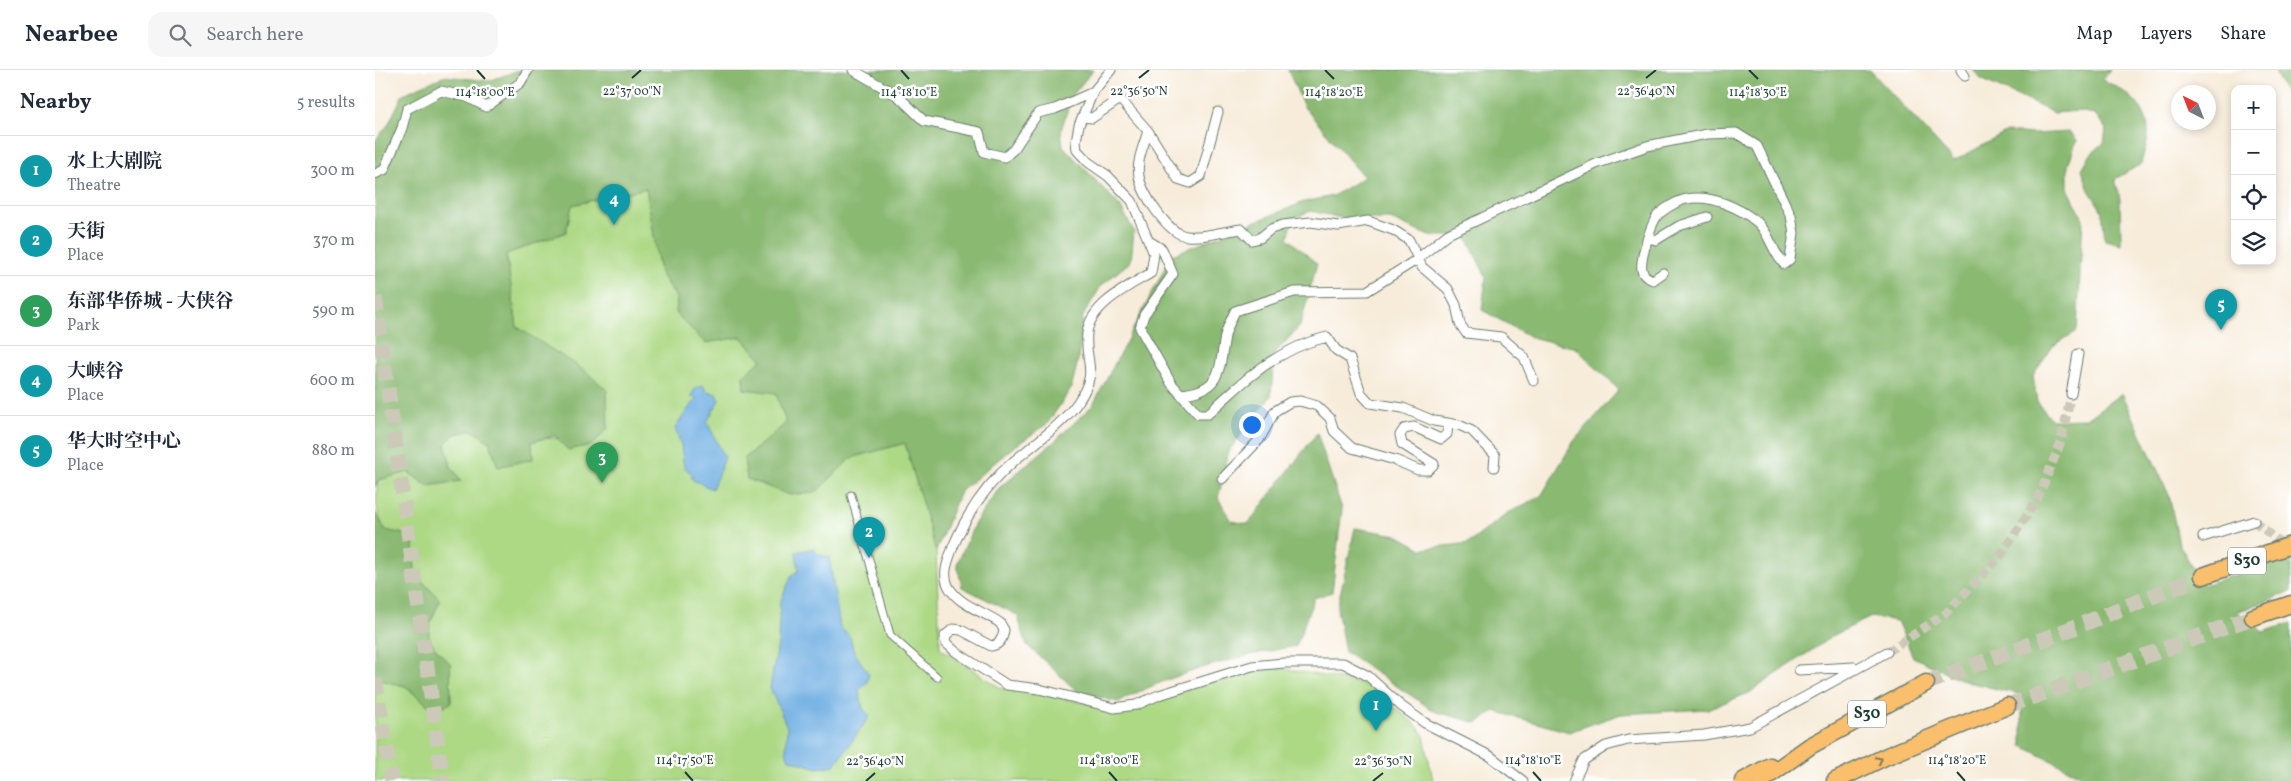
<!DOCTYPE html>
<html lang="en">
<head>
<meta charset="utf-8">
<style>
	:root { --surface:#fff; --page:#f6f6f7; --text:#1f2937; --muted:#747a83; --line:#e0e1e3; --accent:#c8321e }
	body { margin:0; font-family:Vollkorn,"Noto Serif SC",serif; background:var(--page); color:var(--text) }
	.controls { position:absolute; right:15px; top:15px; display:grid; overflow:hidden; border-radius:10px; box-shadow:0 2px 8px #0003 }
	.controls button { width:45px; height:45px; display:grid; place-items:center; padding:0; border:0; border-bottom:1px solid var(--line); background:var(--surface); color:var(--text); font:25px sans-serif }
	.compass { position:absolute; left:1796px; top:15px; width:45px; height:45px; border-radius:50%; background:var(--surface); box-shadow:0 2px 8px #0003; rotate:318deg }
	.you { position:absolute; left:876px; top:354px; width:18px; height:18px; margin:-12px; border:4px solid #fff; border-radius:50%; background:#1a73e8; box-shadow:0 0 0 8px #1a73e833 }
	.badge { display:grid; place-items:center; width:32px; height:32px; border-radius:50%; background:var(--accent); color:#fff; font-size:16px; font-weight:700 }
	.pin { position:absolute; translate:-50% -41px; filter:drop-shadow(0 1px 2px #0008) }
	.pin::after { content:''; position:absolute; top:26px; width:18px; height:15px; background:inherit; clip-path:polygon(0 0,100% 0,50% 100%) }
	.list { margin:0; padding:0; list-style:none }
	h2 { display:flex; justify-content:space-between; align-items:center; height:65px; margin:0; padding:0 20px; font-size:21px }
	h2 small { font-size:16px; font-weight:400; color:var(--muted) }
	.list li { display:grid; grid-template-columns:32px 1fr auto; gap:15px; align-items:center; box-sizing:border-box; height:70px; padding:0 20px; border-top:1px solid var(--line) }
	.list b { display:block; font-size:19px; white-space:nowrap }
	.list p { margin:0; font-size:16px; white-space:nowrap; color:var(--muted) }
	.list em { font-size:16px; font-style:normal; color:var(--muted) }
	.icon { flex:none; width:28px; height:28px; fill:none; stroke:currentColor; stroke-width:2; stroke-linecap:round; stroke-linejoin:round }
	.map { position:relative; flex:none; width:1916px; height:711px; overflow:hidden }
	header { display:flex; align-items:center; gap:30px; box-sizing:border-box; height:70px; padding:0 25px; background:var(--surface); border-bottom:1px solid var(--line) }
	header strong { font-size:24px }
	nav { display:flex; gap:28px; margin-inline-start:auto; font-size:18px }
	.search { width:350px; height:45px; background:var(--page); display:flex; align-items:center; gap:12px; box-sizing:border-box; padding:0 18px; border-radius:15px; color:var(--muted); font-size:19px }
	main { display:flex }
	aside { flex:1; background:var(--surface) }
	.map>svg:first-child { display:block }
	.green { fill:#add985; stroke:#668b5c }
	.forest { fill:#8ab972; stroke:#547b53 }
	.water { fill:#6eaee2; stroke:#46768b }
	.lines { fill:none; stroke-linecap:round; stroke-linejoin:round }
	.minor-tunnel { stroke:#ccc9b9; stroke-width:9; stroke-dasharray:9 4.5; stroke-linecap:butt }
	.trunk-tunnel { stroke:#ccc9b9; stroke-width:15; stroke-dasharray:15 8; stroke-linecap:butt }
	.motorway-tunnel { stroke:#ccc9b9; stroke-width:16; stroke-dasharray:16 8; stroke-linecap:butt }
	.pedestrian-casing { stroke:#6b7a6e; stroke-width:9 }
	.minor-casing { stroke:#6b7a6e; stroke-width:11 }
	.motorway-casing { stroke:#6b7a6e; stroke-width:19 }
	.pedestrian { stroke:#fff; stroke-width:7 }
	.minor { stroke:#fff; stroke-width:9 }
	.motorway { stroke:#f9bf6d; stroke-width:16 }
	.oneway { stroke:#81784e }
	.ticks { fill:none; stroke:#1f3d34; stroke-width:2 }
	.labels { text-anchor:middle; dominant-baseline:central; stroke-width:5; stroke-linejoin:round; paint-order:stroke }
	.shield { fill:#fff; stroke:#627771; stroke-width:1 }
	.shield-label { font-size:16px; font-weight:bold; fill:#1f3d34 }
	.ticks-label { font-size:12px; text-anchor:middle; fill:#1f3d34; stroke:#fff; stroke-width:5; stroke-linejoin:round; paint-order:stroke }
</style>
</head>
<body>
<header>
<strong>Nearbee</strong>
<div class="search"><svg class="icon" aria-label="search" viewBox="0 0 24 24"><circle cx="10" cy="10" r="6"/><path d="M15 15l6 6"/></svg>Search here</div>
<nav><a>Map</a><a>Layers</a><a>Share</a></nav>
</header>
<main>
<aside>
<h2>Nearby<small>5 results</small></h2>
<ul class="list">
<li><span class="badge" style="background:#0f9aa8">1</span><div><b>水上大剧院</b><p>Theatre</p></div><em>300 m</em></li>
<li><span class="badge" style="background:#0f9aa8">2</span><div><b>天街</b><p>Place</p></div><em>370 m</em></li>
<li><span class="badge" style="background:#2e9e5b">3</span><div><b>东部华侨城 - 大侠谷</b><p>Park</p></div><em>590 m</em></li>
<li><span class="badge" style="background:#0f9aa8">4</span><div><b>大峡谷</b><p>Place</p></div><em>600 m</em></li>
<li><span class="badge" style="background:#0f9aa8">5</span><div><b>华大时空中心</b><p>Place</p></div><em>880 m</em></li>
</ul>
</aside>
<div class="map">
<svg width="1916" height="711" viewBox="0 0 1916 711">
	<rect width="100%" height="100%" fill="#fff"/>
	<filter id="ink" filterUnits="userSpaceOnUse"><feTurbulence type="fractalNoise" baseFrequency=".02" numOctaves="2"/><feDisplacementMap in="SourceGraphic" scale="10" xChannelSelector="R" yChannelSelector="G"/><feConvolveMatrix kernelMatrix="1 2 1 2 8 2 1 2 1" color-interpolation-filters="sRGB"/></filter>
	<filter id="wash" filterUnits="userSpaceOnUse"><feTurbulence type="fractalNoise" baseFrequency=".0096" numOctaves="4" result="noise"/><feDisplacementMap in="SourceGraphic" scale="20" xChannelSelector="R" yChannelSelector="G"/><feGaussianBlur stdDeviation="1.12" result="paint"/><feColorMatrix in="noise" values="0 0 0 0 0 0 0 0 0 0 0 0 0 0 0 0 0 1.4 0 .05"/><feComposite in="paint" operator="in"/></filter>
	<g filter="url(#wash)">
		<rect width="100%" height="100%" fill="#f7ecda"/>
		<!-- green -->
		<path class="green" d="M272,118l13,85 45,70 36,-6 21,23 -19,16 1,13 32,3 11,31 -43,36 72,33 35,-34 54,-15 31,108 4,97 62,41h19l104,23 108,-38 48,-6 88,17 48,41 7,10 9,45h-1058v-102l30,7 29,24 17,-8 -1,-39c-28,-26 -25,-29 -10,-63l-25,-26 -2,-38 -28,-6c-9,-17 -10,-30 -7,-50l30,-8 20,14 33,-6 -10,-13 -6,-23 10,-10 17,-4 18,12 8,25c42,-32 41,-34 94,-22l15,-17v-38l-90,-63 -11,-73 60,-22 6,-27z"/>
		<!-- forest -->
		<path class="forest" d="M144,0h574l-21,26 -11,34 2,16 57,60 14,25 -3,30 -30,25 -18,30 -5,44 -7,29 -24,35 -36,25 -51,43 -24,59 -31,-108 -54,15 -35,34 -26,3 -43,-16 -3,-20 42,-36 -10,-30 -32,-4 -1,-13 19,-16 -21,-23 -36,6 -29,-30 1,-16 -17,-24 -14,-85 -74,17 -6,27 -60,22 11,73 68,44 22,19 1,38 -16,17 -24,5 -13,-14 -23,5 1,18 -35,8 -8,-25 -18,-12 -17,4 -10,10 6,23 10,14 -33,5 -20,-14 -30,8 -3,7v-346l13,-16 15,-31 42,-18 44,5z
			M913,0h582l84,91 53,-29 27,2 36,-2 7,8 -9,25v23l15,31 -6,112 -24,15 -20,30 4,26 15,18 34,-1 36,-26 47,102 10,49 24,41 88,-27v34l-54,20 26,20 28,-9v158h-199l-70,-35v-51l-58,-14 -51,-24 -16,-36 -26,-4 -37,18 -85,58 -41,16 -87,5 -52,18 -75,-21 -16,12 -42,-11 -91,-60 -8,-44 18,-80 42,7 25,14 47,-6 39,-30 33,-17 33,-55 45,-51 -43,-42 -45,-11 -49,-27 4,-33 -20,-41h-37l-39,-17h-44l-35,-8 -18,7 -5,20 29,26 -17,62 -26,28 -3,42 -42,55 -11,47 14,23 16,3 69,-91 25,76 -10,83 -18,6 -18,48c-62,11 -122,27 -178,56l-40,-10 -51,-47 -10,-30 -55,-28 -5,-23 18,-41 25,-36 55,-46 38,-36 79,-150 132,-53 29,-6 31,-19 -60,-70z
			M1598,0h137l-8,10c22,9 47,26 46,53 0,10 -5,21 -7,31l-26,15 5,20 1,45 -16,-4 -3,-29 -13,-21 -7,-21 8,-14 14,-12 2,-14 -11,-15 -17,-3 -24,2 -73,-34z
			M1899,0h17v33z
			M0,442l10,18 28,6 2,38 25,26c-15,34 -18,37 10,63l1,40 -17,7 -29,-24 -30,-7z"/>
		<!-- water -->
		<path class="water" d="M328,315l3,5 12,5 1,5 -12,22 18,36 -13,31 -19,-9 -2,-3 2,-2 -9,-8 -3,-22 -6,-17 18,-26h2l2,-3 -6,-3 4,-7z
			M439,478l3,6 12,3 11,70 10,10 4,15 15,22 -2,8 -8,8 4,19 7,7 -35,49 -18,3 -28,-9 -3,-8 1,-24 -17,-39 8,-44 2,-42 12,-27 7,-4 -3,-19z"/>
	</g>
	<g filter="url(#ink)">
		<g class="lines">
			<!-- minor-tunnel -->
			<path class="minor-tunnel" d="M1879,451l33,27
				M1512,582l58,-38 55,-58 37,-56 24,-58 10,-48"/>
			<!-- trunk-tunnel -->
			<path class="trunk-tunnel" d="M0,227l68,484
				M0,609l17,102"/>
			<!-- motorway-tunnel -->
			<path class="motorway-tunnel" d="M1551,613l129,-48 148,-59
				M1632,636l246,-89"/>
			<!-- pedestrian casing -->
			<g class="pedestrian-casing">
				<path id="pedestrian" d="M476,425l39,140 47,42"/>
			</g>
			<!-- minor casing -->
			<g class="minor-casing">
				<path id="minor" d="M478,0l45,26 26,25 55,11 5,20 21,5 9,-8 24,-36 17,-4 38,-17
					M736,0l-18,22 -14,33 -3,16 1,9 11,12 20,14 24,25 22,53 -3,19c-22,13 -61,32 -64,60 -3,32 13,36 -9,69 -16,23 -43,41 -64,59 -28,24 -47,52 -61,86 -5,14 -12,28 -3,42 11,17 35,23 50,34l4,7c-1,8 -4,15 -13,16l-30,-16 -8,-1 -8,7 1,7 10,9 51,33 32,4 75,19 22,-3 23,-10 93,-29 32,-3h59l25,13 33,30 24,17 65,33 33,25
					M1586,0l4,6
					M708,47l9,1 28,-19 28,32c-4,14 -12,30 -9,45 2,17 30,59 48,60 17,2 37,-5 54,-7l11,11 8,-2 11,-9 12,-4 28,-3 27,4 30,-5 25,9 16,10 13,27 26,22 8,16 4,19 6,9 35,4 23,20 10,24
					M773,61l30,48 12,4 11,-7 17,-64
					M0,104l9,-4 18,-42 5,-19 34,-18 26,6 19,10 34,-24 8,-13
					M1273,168l8,2 23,-14 28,-9
					M774,171l13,8 11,25 -29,41 -4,13 31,55 27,31h10c35,-33 70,-66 119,-77l9,13 14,9 11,34 9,10 33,5 31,13 25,4 13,6 23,24 -1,12
					M805,324c42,-3 39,-24 45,-58 2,-9 7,-18 10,-25l59,-19 73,-1 49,-31 32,-26 148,-70 51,-18 60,-12 29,-1 21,13 34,70 3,17 -4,26 -6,5c-12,-12 -14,-31 -27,-42 -17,-14 -47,-28 -70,-23 -8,1 -21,9 -27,14 -9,7 -20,47 -18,57 1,6 6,8 11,10l10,-7
					M1696,324l7,-40
					M847,409l37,-39 16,-29 15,-9 10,-1 17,5 13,12 4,13 18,17 43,12 23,10h10l6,-6 -32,-20 -2,-9 4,-6 10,-2 27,12 6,-5 1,-11
					M1828,467l51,-16
					M1424,600l55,-3
					M1199,711l10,-21 22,-14 22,-6 76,-5 46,-8 137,-75"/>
			</g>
			<!-- motorway casing -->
			<g class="motorway-casing">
				<path id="motorway" d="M1828,506l88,-31
					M1878,547l38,-13
					M1368,711l27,-15
					M1386,711l49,-35 116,-63
					M1460,711l52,-25 120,-50"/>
			</g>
			<!-- pedestrian -->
			<use href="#pedestrian" class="pedestrian"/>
			<!-- minor -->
			<use href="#minor" class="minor"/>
			<!-- motorway -->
			<use href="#motorway" class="motorway"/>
		</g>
		<!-- one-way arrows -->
		<defs><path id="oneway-chevron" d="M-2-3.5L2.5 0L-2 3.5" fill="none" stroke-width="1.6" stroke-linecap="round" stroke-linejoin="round" transform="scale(1.25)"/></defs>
		<use class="oneway" href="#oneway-chevron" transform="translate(1504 690) rotate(-26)"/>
	</g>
	<!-- ticks -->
	<path class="ticks" d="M102,0l8,9M526,0l8,9M950,0l9,9M1374,0l9,9M257,8l9,-8M764,8l10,-8M1271,8l10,-8M310,702l8,9M734,702l8,9M1158,702l8,9M1582,702l8,9M491,711l9,-8M998,711l10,-8"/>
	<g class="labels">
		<!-- shield labels -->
		<g class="shield">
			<rect x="1853" y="477.5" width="38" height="27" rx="4"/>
			<rect x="1473" y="630.5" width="38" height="27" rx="4"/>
		</g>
		<g class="shield-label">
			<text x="1872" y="491">S30</text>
			<text x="1492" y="644">S30</text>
		</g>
	</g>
	<g class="ticks-label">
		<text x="764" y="25">22°36'50"N</text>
		<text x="1271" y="25">22°36'40"N</text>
		<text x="257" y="25">22°37'00"N</text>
		<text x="110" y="26">114°18'00"E</text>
		<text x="959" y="26">114°18'20"E</text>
		<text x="1383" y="26">114°18'30"E</text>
		<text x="534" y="26">114°18'10"E</text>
		<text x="310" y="694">114°17'50"E</text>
		<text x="734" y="694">114°18'00"E</text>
		<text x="1158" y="694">114°18'10"E</text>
		<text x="1582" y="694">114°18'20"E</text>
		<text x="500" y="695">22°36'40"N</text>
		<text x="1008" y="695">22°36'30"N</text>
	</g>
</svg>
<div class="controls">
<button>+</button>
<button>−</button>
<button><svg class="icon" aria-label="locate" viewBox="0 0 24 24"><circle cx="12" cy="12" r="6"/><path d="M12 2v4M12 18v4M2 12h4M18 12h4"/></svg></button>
<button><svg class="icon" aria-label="layers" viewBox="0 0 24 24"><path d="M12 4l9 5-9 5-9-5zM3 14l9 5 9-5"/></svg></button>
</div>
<svg class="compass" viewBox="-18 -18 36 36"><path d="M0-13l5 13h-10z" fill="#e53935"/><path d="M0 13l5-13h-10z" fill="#747a83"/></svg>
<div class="you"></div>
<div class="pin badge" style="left:1001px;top:661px;background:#0f9aa8">1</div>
<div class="pin badge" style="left:494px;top:488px;background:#0f9aa8">2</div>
<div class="pin badge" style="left:227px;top:413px;background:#2e9e5b">3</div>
<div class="pin badge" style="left:239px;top:155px;background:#0f9aa8">4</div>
<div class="pin badge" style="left:1846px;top:260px;background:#0f9aa8">5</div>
</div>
</main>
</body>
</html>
